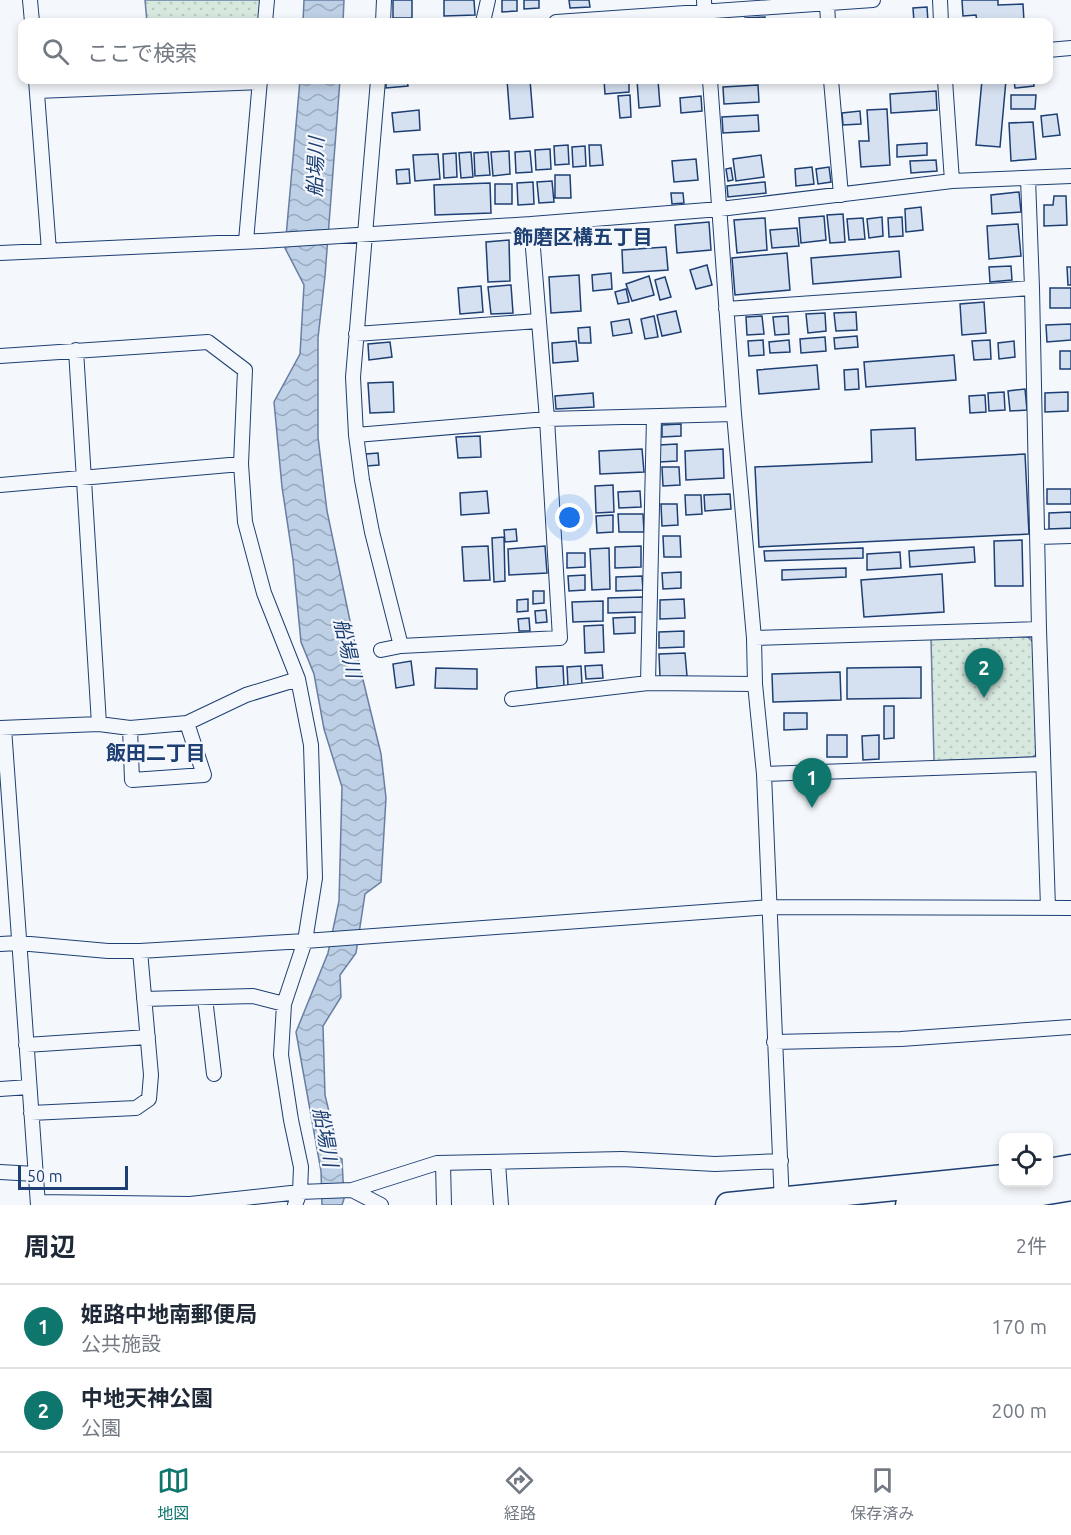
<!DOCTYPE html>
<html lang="ja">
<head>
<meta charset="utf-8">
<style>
	:root { --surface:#fff; --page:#f6f6f7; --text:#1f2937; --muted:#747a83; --line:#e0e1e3; --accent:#0f766e }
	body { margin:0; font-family:Ubuntu,"Noto Sans JP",sans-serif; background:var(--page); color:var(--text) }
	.controls { position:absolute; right:18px; bottom:18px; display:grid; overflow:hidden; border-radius:12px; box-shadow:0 3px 9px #0003 }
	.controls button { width:54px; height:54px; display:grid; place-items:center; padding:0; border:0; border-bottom:2px solid var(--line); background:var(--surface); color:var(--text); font:30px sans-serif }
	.scale { position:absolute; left:18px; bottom:15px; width:110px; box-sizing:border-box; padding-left:6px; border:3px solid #1d3f73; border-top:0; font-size:16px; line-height:21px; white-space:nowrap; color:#1d3f73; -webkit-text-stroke:4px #f4f7fb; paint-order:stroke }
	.you { position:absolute; left:570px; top:518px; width:21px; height:21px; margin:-15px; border:4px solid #fff; border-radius:50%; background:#1a73e8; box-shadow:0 0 0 9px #1a73e833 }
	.badge { display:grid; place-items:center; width:39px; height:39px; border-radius:50%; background:var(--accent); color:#fff; font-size:20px; font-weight:700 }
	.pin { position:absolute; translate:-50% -50px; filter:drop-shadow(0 2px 3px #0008) }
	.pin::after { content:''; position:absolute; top:32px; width:21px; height:18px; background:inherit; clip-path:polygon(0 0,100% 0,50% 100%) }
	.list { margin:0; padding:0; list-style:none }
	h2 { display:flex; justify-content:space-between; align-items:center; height:78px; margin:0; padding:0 24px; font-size:26px }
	h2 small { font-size:20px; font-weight:400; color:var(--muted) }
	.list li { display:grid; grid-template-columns:39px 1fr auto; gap:18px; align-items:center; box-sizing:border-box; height:84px; padding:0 24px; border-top:2px solid var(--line) }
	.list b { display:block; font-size:22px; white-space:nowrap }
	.list p { margin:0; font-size:20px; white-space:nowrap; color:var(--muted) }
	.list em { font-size:20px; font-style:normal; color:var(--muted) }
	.icon { flex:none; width:33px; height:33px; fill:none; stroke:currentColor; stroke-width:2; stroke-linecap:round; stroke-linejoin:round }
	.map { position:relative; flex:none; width:1071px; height:1205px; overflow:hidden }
	.search { position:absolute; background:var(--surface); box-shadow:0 3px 9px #0003; left:18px; right:18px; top:18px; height:66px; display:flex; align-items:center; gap:15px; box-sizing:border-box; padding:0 21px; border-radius:12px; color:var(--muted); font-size:22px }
	.sheet { height:246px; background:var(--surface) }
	nav { display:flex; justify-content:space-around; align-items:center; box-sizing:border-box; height:84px; border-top:2px solid var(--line); background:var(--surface); font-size:16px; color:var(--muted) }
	nav a { display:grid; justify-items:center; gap:3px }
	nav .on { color:var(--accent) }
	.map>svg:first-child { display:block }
	.green { fill:url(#green-dots); stroke:#687fa3; stroke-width:1.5 }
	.water { fill:url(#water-waves); stroke:#687fa3; stroke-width:1.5 }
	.building { fill:#d5e0f0; stroke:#1d3f73; stroke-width:1.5 }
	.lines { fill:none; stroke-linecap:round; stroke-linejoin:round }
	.street-casing { stroke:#1d3f73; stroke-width:16 }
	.highway-casing { stroke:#1d3f73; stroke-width:27 }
	.street { stroke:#f4f7fb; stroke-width:14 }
	.highway { stroke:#f4f7fb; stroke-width:24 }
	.labels { text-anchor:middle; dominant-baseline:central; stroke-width:4.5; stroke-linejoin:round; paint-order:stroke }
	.water-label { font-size:20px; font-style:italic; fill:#1d3f73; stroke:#f4f7fb }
	.neighbourhood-label { font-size:20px; font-weight:bold; fill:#1d3f73; stroke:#f4f7fb }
</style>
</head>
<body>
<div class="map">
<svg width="1071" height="1205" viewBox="0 0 1071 1205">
	<defs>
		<pattern id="green-dots" width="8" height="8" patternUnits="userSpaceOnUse" patternTransform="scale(1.5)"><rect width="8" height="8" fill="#d7e8df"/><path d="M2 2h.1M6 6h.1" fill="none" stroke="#b8c8c3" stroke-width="1.8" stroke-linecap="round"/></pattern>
		<pattern id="water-waves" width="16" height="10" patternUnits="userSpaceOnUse" patternTransform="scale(1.5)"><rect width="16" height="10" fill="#bed0e5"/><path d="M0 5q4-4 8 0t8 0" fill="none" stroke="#9aaabe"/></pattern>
	</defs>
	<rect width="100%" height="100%" fill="#f4f7fb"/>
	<!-- green -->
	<path class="green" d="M145,0h116l-2,22h-112z
		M1027,636l7,7 4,111 -6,3 -98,4 -3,-123z"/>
	<!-- water -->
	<path class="water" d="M304,0h40l-1,22h-40z
		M300,80h40l-15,196 -7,62v99l9,74 31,148 23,95 5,44 -5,84 -16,12 -9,59 -16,22 1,22 -18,29 2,69 10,42 1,19 6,3 2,40 -2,6h-20l-1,-34 -25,-139 32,-79 11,-52 3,-114 -18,-58 -10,-55 -13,-32 -8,-82 -11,-73 -8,-85 26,-48 4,-69 -19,-37z"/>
	<!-- building -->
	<path class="building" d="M393,0h19v18h-19z
		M444,0h30l1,15 -31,1z
		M502,0h15v11l-15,1z
		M524,0h15v8l-15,1z
		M569,0h20l1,7 -20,1z
		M962,0h36v5l25,-1 1,18h-47l-1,-7 -13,1z
		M927,7l1,15h-14l-1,-14z
		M765,17v5h-20v-4z
		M386,80h21l1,6 -22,2z
		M507,80h23l3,37 -23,2z
		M604,80h25v12l-24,2z
		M637,80h21l2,26 -21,2z
		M982,80h24l-6,67 -24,-2z
		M1014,80h19l1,6 -19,2z
		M758,85l1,17 -35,2 -1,-17z
		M936,91l1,19 -46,3 -1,-19z
		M630,95l1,22 -11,1 -2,-22z
		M1011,95h25l-1,14h-24z
		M701,96l1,15 -21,2 -1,-15z
		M887,109l3,56 -29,2 -2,-26h10l-2,-31z
		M419,110l1,20 -26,2 -2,-19z
		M860,111l1,13 -18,1 -1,-12z
		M1057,114l3,21 -17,2 -2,-21z
		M758,115l1,16 -36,2 -1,-16z
		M1033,122l3,37 -25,2 -2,-38z
		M927,143v12l-30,2v-12z
		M568,145l1,19 -14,1 -1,-19z
		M589,145h12l2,20 -13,1z
		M585,146l1,20 -13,1 -1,-20z
		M550,149l1,20 -15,1 -1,-20z
		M509,151l1,23 -17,2 -2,-24z
		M530,151l2,21 -16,1 -1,-21z
		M471,152l2,25 -12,1 -2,-25z
		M488,152l2,23 -15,1 -1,-23z
		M456,153l1,24 -13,1 -1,-24z
		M438,154l2,25 -25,2 -2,-26z
		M761,155l3,22 -28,4 -3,-22z
		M696,159l2,21 -24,2 -2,-21z
		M936,160l1,11 -26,2 -1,-12z
		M812,167l2,17 -18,2 -1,-17z
		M829,167l2,15 -13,2 -2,-15z
		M731,168l2,12 -5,1 -2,-12z
		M409,169l1,14 -13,1 -1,-14z
		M555,175h15l1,23h-16z
		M552,181l2,21 -15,1 -2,-21z
		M533,182l1,22 -16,1 -1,-22z
		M765,182l1,11 -38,4 -1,-11z
		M490,183l1,30 -56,2 -1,-30z
		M495,184h17v20h-17z
		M1019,192l2,20 -29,2 -1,-19z
		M671,193h12l1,10 -12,1z
		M1054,196h12l1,29 -23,1v-21h9z
		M921,207l2,23 -17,2 -1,-23z
		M843,214l2,28 -15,1 -3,-28z
		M824,216l2,24 -25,3 -2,-25z
		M882,217l1,19 -14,2 -2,-19z
		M902,217l1,19 -14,1 -1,-19z
		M765,218l2,32 -30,3 -3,-33z
		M863,218l2,21 -16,1 -2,-21z
		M709,222l2,28 -34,3 -2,-28z
		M1018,224l3,32 -32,3 -2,-33z
		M797,228l2,18 -27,2 -2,-18z
		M509,240l1,41 -22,1 -2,-40z
		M666,247l2,23 -45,3 -1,-23z
		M899,251l2,26 -88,7 -2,-26z
		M787,253l3,37 -55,5 -3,-37z
		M707,265l5,20 -16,4 -6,-19z
		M1011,266l1,14 -22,2 -1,-15z
		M1067,267h4v18h-3z
		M611,273l1,16 -19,2 -1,-16z
		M579,275l2,36 -30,2 -2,-36z
		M649,276l5,19 -22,6 -6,-17z
		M665,277l6,20 -11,3 -5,-20z
		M511,285l2,28 -22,1 -3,-27z
		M481,286l2,26 -23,2 -2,-26z
		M1050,288h21v20h-21z
		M626,289l3,13 -11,2 -3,-12z
		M984,302l2,31 -24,2 -2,-31z
		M676,311l5,21 -19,4 -5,-21z
		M856,312l1,18 -21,1 -2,-18z
		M825,313l1,18 -18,2 -2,-19z
		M654,316l4,21 -13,2 -4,-20z
		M762,316l2,18 -17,1 -1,-18z
		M788,316l1,18 -14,1 -2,-18z
		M629,319l3,14 -19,3 -2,-14z
		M1071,324v16l-24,2 -1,-17z
		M590,327l1,16h-12l-1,-15z
		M857,336l1,11 -23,2 -1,-11z
		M825,337l1,14 -25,2 -1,-14z
		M763,340l1,15 -15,1 -1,-15z
		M789,340l1,12 -20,1 -1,-11z
		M990,340l1,19 -17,1 -2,-19z
		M576,341l2,20 -25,2 -1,-20z
		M1014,341l1,16 -16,2 -1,-16z
		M390,342l2,15 -23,3 -1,-16z
		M1060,351h11v18h-11z
		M954,355l2,25 -90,7 -2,-25z
		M817,365l2,24 -60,5 -2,-24z
		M858,369l1,20 -14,1 -1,-20z
		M393,382l1,30 -24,1 -2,-30z
		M1025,389l2,21 -17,1 -2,-20z
		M1004,392l1,18 -16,1 -1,-18z
		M1068,392v19l-23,1v-19z
		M593,393l1,14 -38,2 -1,-13z
		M985,395l1,17 -16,1 -1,-17z
		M681,424v12l-19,1v-12z
		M915,428l1,32 109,-6 4,80 -270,13 -4,-80 117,-5 -1,-32z
		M480,436l1,21 -23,1 -2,-21z
		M677,444v17l-18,1v-17z
		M642,449l2,23 -44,2 -1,-23z
		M723,449l1,29 -38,2 -1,-29z
		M378,453l1,12 -12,1 -1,-12z
		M662,467h17l1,18 -17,1z
		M613,485l1,27 -18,1 -1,-27z
		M1047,489h24v15h-24z
		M487,491l2,22 -28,2 -1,-22z
		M640,491l1,16 -22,1 -1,-16z
		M730,494l1,15 -26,2 -1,-16z
		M685,495h16l1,19 -16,1z
		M661,504h16l1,21 -16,1z
		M1071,512v16l-22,1v-16z
		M618,514h25l1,18h-25z
		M613,515v17l-16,1 -1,-17z
		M516,529l1,12 -12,1 -1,-12z
		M663,536h17l1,21h-17z
		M504,537l1,44 -11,1 -2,-44z
		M1022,540l1,46h-28l-1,-45z
		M488,546l2,34 -26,1 -2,-34z
		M545,546l2,27 -38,2 -1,-26z
		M641,546v21l-26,1v-21z
		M974,547l1,15 -65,5 -1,-16z
		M609,548l1,41 -18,1 -2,-41z
		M863,548v10l-98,3 -1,-10z
		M900,552l1,16 -34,2v-16z
		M567,553h18v14l-18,1z
		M846,568v9l-64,3v-10z
		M681,572v16l-18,1 -1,-16z
		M942,574l2,38 -80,5 -3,-37z
		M585,575v15l-16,1 -1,-15z
		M642,576l1,14 -27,1v-14z
		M533,591h11v12l-11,1z
		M643,597v15l-35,1v-15z
		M528,599v12l-11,1v-12z
		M684,599l1,19 -25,1v-19z
		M603,601v20l-30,1 -1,-20z
		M546,610l1,12 -11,1 -1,-12z
		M635,617v16l-21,1 -1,-16z
		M529,618l1,13h-11l-1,-12z
		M603,625l1,27 -19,1 -1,-27z
		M684,631v16l-25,1v-16z
		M685,653l2,23 -27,1 -1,-23z
		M411,661l3,24 -18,3 -3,-24z
		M602,665l1,13 -17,1 -1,-13z
		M563,666l1,20 -27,2 -1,-21z
		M581,666l1,19 -14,1 -1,-19z
		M921,667v31l-74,1v-31z
		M436,668l41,1v20l-42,-1z
		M840,672l1,28 -68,2 -1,-28z
		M884,706h10v32l-10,1z
		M784,713h23v16l-23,1z
		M827,735h20v22h-20z
		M879,735v24l-16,1 -1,-24z"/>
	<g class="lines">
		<!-- street casing -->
		<g class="street-casing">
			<path id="street" d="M30,0l2,22
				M704,0l1,22
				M940,0l1,22
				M827,4l1,18
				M265,22l2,-22
				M383,22l1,-22
				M483,22l5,-22
				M556,22l317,-22
				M1048,50l23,-2
				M36,80l13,171
				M378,80l-25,297 3,58 6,45 10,52 29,114
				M710,80l24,334 20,224 1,46 9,90 18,431
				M831,80l10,115
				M945,80l7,101
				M37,91l223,-9
				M1028,178l4,110 7,341 9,279
				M246,241l14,-161
				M0,253l262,-12 269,-17 189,-15 232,-28 119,-5
				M726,309l306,-21
				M356,334l182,-13
				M76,350l23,374
				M0,356l208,-14 37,28 -4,94 4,58 19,71 34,86 13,66 4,133 -10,63 -21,63 -3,51 10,65 10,47 -1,25 -5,13
				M654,417l-6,266 107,1
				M356,435l191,-16 187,-5
				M0,485l241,-21
				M1038,537l33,-1
				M754,638l285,-9
				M381,650l20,-4 159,-8 -13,-219 -16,-195
				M512,699l136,-16
				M0,728l99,-4 31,4 57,-5 59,-28 52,-16
				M4,728l34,477
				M130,728l2,52 72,-5 -17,-52
				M764,774l279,-10
				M0,944l19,-1 89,8h32l165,-10 465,-34 301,1
				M205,998l9,76
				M144,999l109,-3 31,8
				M774,1042l127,-3 170,-12
				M26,1045l122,-8
				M0,1089l29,-2
				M31,1113l105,-5 13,-9 2,-24 -11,-124
				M498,1163l3,42
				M443,1164l1,41
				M0,1172l35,2
				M352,1190l29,15
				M38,1202l152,2 110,-12 52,-2 85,-27 185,-4 93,5 66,-3"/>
		</g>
		<!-- highway casing -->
		<g class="highway-casing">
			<path id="highway" d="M1048,1171l23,-4
				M728,1205l276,-28
				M908,1205l134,-12 29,-5"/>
		</g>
		<!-- street -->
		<use href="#street" class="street"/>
		<!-- highway -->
		<use href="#highway" class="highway"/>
	</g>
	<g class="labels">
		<!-- water labels -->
		<g class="water-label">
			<text transform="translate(315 167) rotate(-88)">船場川</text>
			<text transform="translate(348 648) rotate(77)">船場川</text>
			<text transform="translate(326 1137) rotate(79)">船場川</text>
		</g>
		<!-- neighbourhood labels -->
		<g class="neighbourhood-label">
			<text x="583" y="236">飾磨区構五丁目</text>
			<text x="156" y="752">飯田二丁目</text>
		</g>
	</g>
</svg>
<div class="controls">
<button><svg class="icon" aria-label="locate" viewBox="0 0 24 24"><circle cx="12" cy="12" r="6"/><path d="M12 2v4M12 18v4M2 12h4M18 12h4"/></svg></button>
</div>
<div class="scale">50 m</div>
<div class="you"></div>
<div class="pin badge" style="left:812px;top:808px">1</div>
<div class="pin badge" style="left:984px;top:698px">2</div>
<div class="search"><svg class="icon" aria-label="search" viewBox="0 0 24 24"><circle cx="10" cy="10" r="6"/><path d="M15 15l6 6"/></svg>ここで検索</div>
</div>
<section class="sheet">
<h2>周辺<small>2件</small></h2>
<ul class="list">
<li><span class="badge">1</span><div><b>姫路中地南郵便局</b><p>公共施設</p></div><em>170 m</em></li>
<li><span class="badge">2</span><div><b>中地天神公園</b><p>公園</p></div><em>200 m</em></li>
</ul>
</section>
<nav>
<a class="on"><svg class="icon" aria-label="map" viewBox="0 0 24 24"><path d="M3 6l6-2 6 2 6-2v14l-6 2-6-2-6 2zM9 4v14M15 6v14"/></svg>地図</a>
<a><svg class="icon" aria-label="directions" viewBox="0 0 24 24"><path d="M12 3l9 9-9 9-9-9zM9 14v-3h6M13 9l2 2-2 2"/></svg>経路</a>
<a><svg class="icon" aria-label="saved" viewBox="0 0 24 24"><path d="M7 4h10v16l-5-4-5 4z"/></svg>保存済み</a>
</nav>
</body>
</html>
